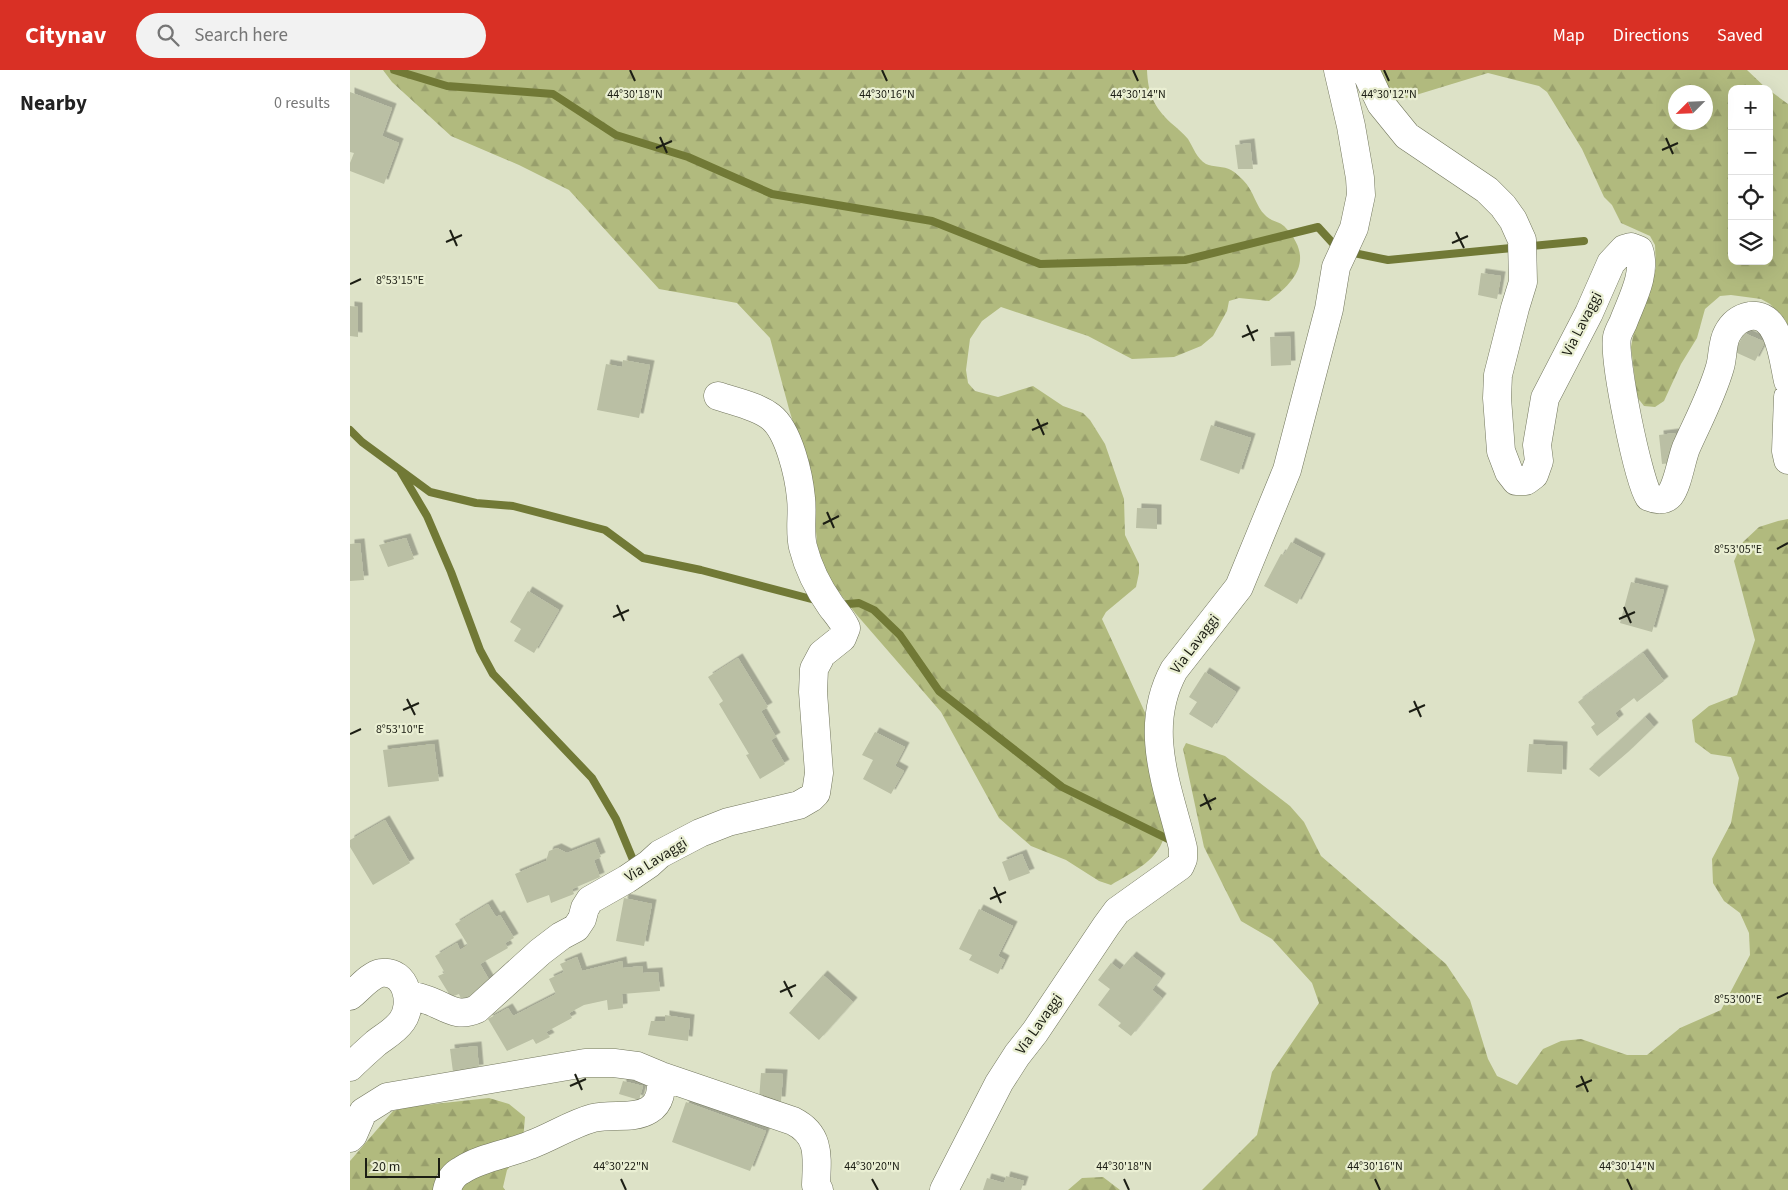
<!DOCTYPE html>
<html lang="en">
<head>
<meta charset="utf-8">
<style>
	:root { --surface:#fff; --page:#f2f2f2; --text:#222; --muted:#767676; --line:#e0e0e0; --accent:#d93025 }
	body { margin:0; font-family:"Source Sans 3",sans-serif; background:var(--page); color:var(--text) }
	.controls { position:absolute; right:15px; top:15px; display:grid; overflow:hidden; border-radius:10px; box-shadow:0 5px 20px #0002 }
	.controls button { width:45px; height:45px; display:grid; place-items:center; padding:0; border:0; border-bottom:1px solid var(--line); background:var(--surface); color:var(--text); font:25px sans-serif }
	.compass { position:absolute; left:1318px; top:15px; width:45px; height:45px; border-radius:50%; background:var(--surface); box-shadow:0 5px 20px #0002; rotate:246deg }
	.scale { position:absolute; left:15px; bottom:12px; width:75px; box-sizing:border-box; padding-left:5px; border:2px solid #1c1e14; border-top:0; font-size:14px; line-height:18px; white-space:nowrap; color:#1c1e14; -webkit-text-stroke:4px #eaefd3; paint-order:stroke }
	.list { margin:0; padding:0; list-style:none }
	h2 { display:flex; justify-content:space-between; align-items:center; height:65px; margin:0; padding:0 20px; font-size:21px }
	h2 small { font-size:16px; font-weight:400; color:var(--muted) }
	.icon { flex:none; width:28px; height:28px; fill:none; stroke:currentColor; stroke-width:2; stroke-linecap:round; stroke-linejoin:round }
	.map { position:relative; flex:none; width:1438px; height:1120px; overflow:hidden }
	header { display:flex; align-items:center; gap:30px; box-sizing:border-box; height:70px; padding:0 25px; background:var(--accent); color:#fff }
	header strong { font-size:24px }
	nav { display:flex; gap:28px; margin-inline-start:auto; font-size:18px }
	.search { width:350px; height:45px; background:var(--page); display:flex; align-items:center; gap:12px; box-sizing:border-box; padding:0 18px; border-radius:28px; color:var(--muted); font-size:19px }
	main { display:flex }
	aside { flex:1; background:var(--surface) }
	.map>svg:first-child { display:block }
	.forest { fill:url(#forest-firs); fill-rule:evenodd }
	.lines { fill:none; stroke-linecap:round; stroke-linejoin:round }
	.stream { stroke:#717936; stroke-width:8 }
	.building { fill:#babfa4; filter:url(#shadow) }
	.minor-casing { stroke:#72765d; stroke-width:29 }
	.minor { stroke:#fff; stroke-width:28 }
	.ticks { fill:none; stroke:#1c1e14; stroke-width:2 }
	.labels { text-anchor:middle; dominant-baseline:central; stroke-width:4.5; stroke-linejoin:round; paint-order:stroke }
	.street-label { font-size:15px; fill:#1c1e14; stroke:#eaefd3 }
	.ticks-label { font-size:12px; text-anchor:middle; fill:#1c1e14; stroke:#eaefd3; stroke-width:4.5; stroke-linejoin:round; paint-order:stroke }
</style>
</head>
<body>
<header>
<strong>Citynav</strong>
<div class="search"><svg class="icon" aria-label="search" viewBox="0 0 24 24"><circle cx="10" cy="10" r="6"/><path d="M15 15l6 6"/></svg>Search here</div>
<nav><a>Map</a><a>Directions</a><a>Saved</a></nav>
</header>
<main>
<aside>
<h2>Nearby<small>0 results</small></h2>
<ul class="list">
</ul>
</aside>
<div class="map">
<svg width="1438" height="1120" viewBox="0 0 1438 1120">
	<defs>
		<pattern id="forest-firs" width="22" height="20" patternUnits="userSpaceOnUse" patternTransform="scale(1.25)"><rect width="22" height="20" fill="#b1ba7e"/><path d="M5 1l3.5 6h-7zM16 11l3.5 6h-7z" fill="#989f6c"/></pattern>
		<filter id="shadow"><feDropShadow dx="4.5" dy="-4.5" stdDeviation="0" flood-color="#0004"/></filter>
	</defs>
	<rect width="100%" height="100%" fill="#dde2c7"/>
	<!-- forest -->
	<path class="forest" d="M33,0h764c1,24 7,37 24,53 6,5 12,10 17,16 5,8 9,20 18,25 7,3 18,2 25,6 4,2 9,7 12,10 11,11 13,27 22,35 5,6 14,6 19,11 30,31 14,54 -15,75l-30,-3 -10,3 -2,10 -14,25 -12,10 -27,11 -42,2 -44,-23 -87,-29 -19,14 -12,18 -4,31 2,13 7,8 23,6 35,-11 30,20 20,7 7,7 15,24 19,55 1,36 14,29v9l-3,14 -30,25 -4,7 46,100 17,113c-4,28 -33,40 -54,53l-12,-4 -33,-21 -35,-14 -32,-28 -58,-106 -85,-98 -37,-47 -7,-83 -23,-75 -19,-71 -33,-35 -78,-14 -90,-99 -50,-25 -68,-29 -59,-54z
		M1025,0h372l20,19h-35v172h37v-171l19,14v222l-3,-6 -15,-16 -9,-5 -30,-4 -11,1 -15,13 -8,29 -16,26 -17,37 -9,6 -11,-1 -7,-9 -6,-50 8,-41 5,-8 12,-30 -1,-23 -5,-9 -29,-13 -9,-18 -8,-8 -22,-48 -35,-57 -8,-6 -51,-13 -95,29zM1326,22h30v30h-30z
		M1438,449v671h-586l55,-55 15,-63 47,-69 -7,-20 -40,-44 -31,-18 -37,-74 -21,-98 3,-6 39,13 65,50 14,16 17,34 125,108 24,36 18,59 9,17 20,9 26,-36 18,-8 20,-2 46,16h20l33,-27 41,-18 29,-55 -1,-22 -9,-20 -16,-12 -11,-18 -1,-24 19,-36 8,-45 -8,-21 -20,-3 -16,-12 -3,-22 17,-14 28,-11 18,-55 -21,-79 9,-19 16,-15 19,-6z
		M139,1028l20,6 16,13 -3,36 -15,17 -4,17 2,3h-155v-29l43,-50 14,-4z
		M753,1107l17,13h-52l14,-12z"/>
	<g class="lines">
		<!-- stream -->
		<path class="stream" d="M44,0l53,16 106,8 63,41 72,22 84,37 160,27 108,43 145,-4 133,-33 21,23 49,10 196,-19
			M0,360l12,12 68,50 46,11 37,3 92,24 38,28 58,12 118,31
			M51,402l26,44 24,56 29,78 13,24 99,104 24,41 20,48
			M488,535l21,-2 15,7 26,25 39,56 123,96 110,54"/>
	</g>
	<!-- building -->
	<path class="building" d="M0,22l42,16 -10,28 17,7 -15,41 -34,-13v-8l4,-10 -4,-1z
		M900,73l3,26h-15l-3,-24z
		M1131,203l20,3 -4,23 -19,-4z
		M0,236l8,1v30l-8,-1z
		M1394,263l21,9 -10,19 -20,-9z
		M940,266l1,29 -20,1 -1,-29z
		M273,290l27,5 -11,53 -42,-8 9,-46 16,3z
		M861,355l40,13 -12,36 -39,-14z
		M1325,363l4,29 -17,2 -3,-29z
		M787,438l20,1v20l-21,-1z
		M56,468l8,21 -26,8 -9,-22z
		M941,472l30,16 -24,46 -33,-18 17,-32 3,1z
		M10,473l4,37 -14,1v-37z
		M1281,512l33,8 -12,42 -32,-9z
		M178,521l31,19 -25,43 -20,-12 7,-12 -11,-7z
		M1293,583l21,28 -27,21 -3,-4 -19,15 4,6 -22,17 -6,-9 4,-3 -17,-22z
		M388,588l30,49 -7,4 15,26 -5,3 14,24 -25,15 -14,-24 3,-1 -30,-50 4,-3 -15,-24z
		M855,602l31,20 -24,36 -23,-14 8,-12 -8,-5z
		M1295,647l9,10 -26,25 -29,25 -10,-8z
		M525,662l30,15 -10,19 9,5 -13,23 -28,-15 10,-19 -11,-5z
		M84,674l5,37 -51,6 -5,-37z
		M1179,674l34,2 -1,28 -35,-2z
		M35,750l25,43 -37,22 -23,-38v-7z
		M245,772l6,15 -7,3 6,17 -28,12 2,5 -23,9 -2,-8 -22,8 -12,-29 31,-13 3,-10 8,-3 10,5z
		M672,784l8,19 -21,8 -7,-19z
		M274,828l28,6 -8,42 -28,-5z
		M138,834l8,13 4,-2 14,23 -9,5 3,5 -28,16 11,19 -29,18 -3,-7 -8,3 -13,-21 7,-3 -10,-17 22,-13 3,7 8,-5 -13,-21z
		M629,839l34,17 -15,30 7,4 -7,14 -29,-14 3,-5 -13,-6z
		M782,886l29,22 -9,12 10,8 -31,38 -13,-10 3,-3 -23,-18 12,-16 -12,-9 13,-17 9,7z
		M227,887l5,14 40,-10 1,7 19,-2 1,7 15,-1 2,19 -38,3 1,14 -15,2 -1,-10 -23,5 -15,8 3,5 -26,14 4,5 -14,7 -3,-5 -26,12 -19,-32 20,-11 5,8 43,-22 -7,-15 15,-7 -4,-8z
		M473,905l30,27 -34,38 -30,-27z
		M315,945l25,4 -2,22 -40,-6 3,-14h14z
		M127,976l2,23 -26,3 -3,-23z
		M411,1003l22,1 -2,27 -22,-1z
		M273,1011l20,5 -4,14 -20,-6z
		M336,1032l80,29 -16,40 -78,-29z
		M656,1106l18,5 -3,9h-38l4,-12 17,5z"/>
	<g class="lines">
		<!-- minor casing -->
		<g class="minor-casing">
			<path id="minor" d="M1015,0l16,34 26,32 80,54 16,16 10,14 9,20 1,42 -8,26 -17,67 -1,23 4,53 8,21 7,9h10l8,-6 5,-14 -2,-16 8,-47 44,-85 22,-50 13,-14 7,-2 8,3c8,24 -8,51 -16,73 -2,4 -5,9 -6,14 -4,21 21,143 32,160 7,3 16,4 21,-2 8,-11 11,-34 16,-47 12,-27 26,-53 34,-81 3,-10 2,-24 7,-33 5,-10 12,-16 23,-18 30,-4 33,44 38,65
				M1438,327l-2,54 2,9
				M59,925c5,1 10,2 15,4 21,6 31,20 53,10l63,-57 21,-16 15,-8 6,-9 3,-11 5,-8 37,-21 22,-15 11,-10 40,-21 28,-11 71,-17 12,-7 5,-5 3,-20 -6,-81 1,-23 8,-15 20,-16 4,-10c-4,-9 -10,-15 -15,-22 -12,-17 -23,-39 -28,-59 -4,-16 0,-33 -2,-49 -2,-22 -12,-67 -30,-81 -14,-11 -35,-15 -53,-21
				M0,926c9,-7 20,-21 31,-23 26,-4 33,32 21,48 -7,10 -17,15 -26,22 -9,8 -18,16 -26,24
				M0,1068l3,-3 10,-23 24,-15 198,-34h29l23,3 24,10 132,45c28,14 24,36 23,64l3,5
				M97,1120c2,-9 7,-16 15,-20 20,-13 47,-16 68,-25 22,-8 41,-21 63,-27 18,-5 40,2 56,-8 13,-8 12,-21 12,-34
				M594,1120l55,-107 18,-28 18,-23 71,-106 11,-15 63,-45 3,-7v-11c-15,-61 -41,-119 -9,-178l65,-83 48,-117 42,-161 7,-42 18,-39 7,-33 -1,-17 -9,-52 -13,-56"/>
		</g>
		<!-- minor -->
		<use href="#minor" class="minor"/>
	</g>
	<!-- ticks -->
	<path class="ticks" d="M280,0l5,11M532,0l5,11M783,0l5,11M1034,0l5,11M310,67l7,16M1316,68l7,16M306,78l16,-7M1312,80l16,-7M100,160l7,16M1106,162l8,16M96,172l16,-7M1102,173l16,-7M0,214l11,-5M897,255l7,16M892,267l16,-7M687,349l7,16M682,360l16,-7M477,442l7,16M473,454l16,-8M1427,479l11,-6M267,535l7,16M1274,537l7,16M263,547l16,-7M1269,549l16,-7M57,629l8,16M1064,631l7,16M53,640l16,-7M1059,642l16,-7M0,664l11,-5M854,724l7,16M850,736l16,-8M644,817l7,16M640,829l16,-7M434,911l8,16M430,922l16,-7M1427,928l11,-5M225,1004l7,16M1231,1006l7,16M220,1016l16,-7M1226,1017l16,-7M271,1109l5,11M522,1109l6,11M774,1109l5,11M1025,1109l5,11M1277,1109l5,11"/>
	<g class="labels">
		<!-- street labels -->
		<g class="street-label">
			<text transform="translate(1232 254) rotate(-63)">Via Lavaggi</text>
			<text transform="translate(845 574) rotate(-53)">Via Lavaggi</text>
			<text transform="translate(306 790) rotate(-32)">Via Lavaggi</text>
			<text transform="translate(689 954) rotate(-55)">Via Lavaggi</text>
		</g>
	</g>
	<g class="ticks-label">
		<text x="285" y="28">44°30'18"N</text>
		<text x="537" y="28">44°30'16"N</text>
		<text x="788" y="28">44°30'14"N</text>
		<text x="1039" y="28">44°30'12"N</text>
		<text x="50" y="214">8°53'15"E</text>
		<text x="1388" y="483">8°53'05"E</text>
		<text x="50" y="663">8°53'10"E</text>
		<text x="1388" y="933">8°53'00"E</text>
		<text x="271" y="1100">44°30'22"N</text>
		<text x="522" y="1100">44°30'20"N</text>
		<text x="774" y="1100">44°30'18"N</text>
		<text x="1025" y="1100">44°30'16"N</text>
		<text x="1277" y="1100">44°30'14"N</text>
	</g>
</svg>
<div class="controls">
<button>+</button>
<button>−</button>
<button><svg class="icon" aria-label="locate" viewBox="0 0 24 24"><circle cx="12" cy="12" r="6"/><path d="M12 2v4M12 18v4M2 12h4M18 12h4"/></svg></button>
<button><svg class="icon" aria-label="layers" viewBox="0 0 24 24"><path d="M12 4l9 5-9 5-9-5zM3 14l9 5 9-5"/></svg></button>
</div>
<svg class="compass" viewBox="-18 -18 36 36"><path d="M0-13l5 13h-10z" fill="#e53935"/><path d="M0 13l5-13h-10z" fill="#767676"/></svg>
<div class="scale">20 m</div>
</div>
</main>
</body>
</html>
